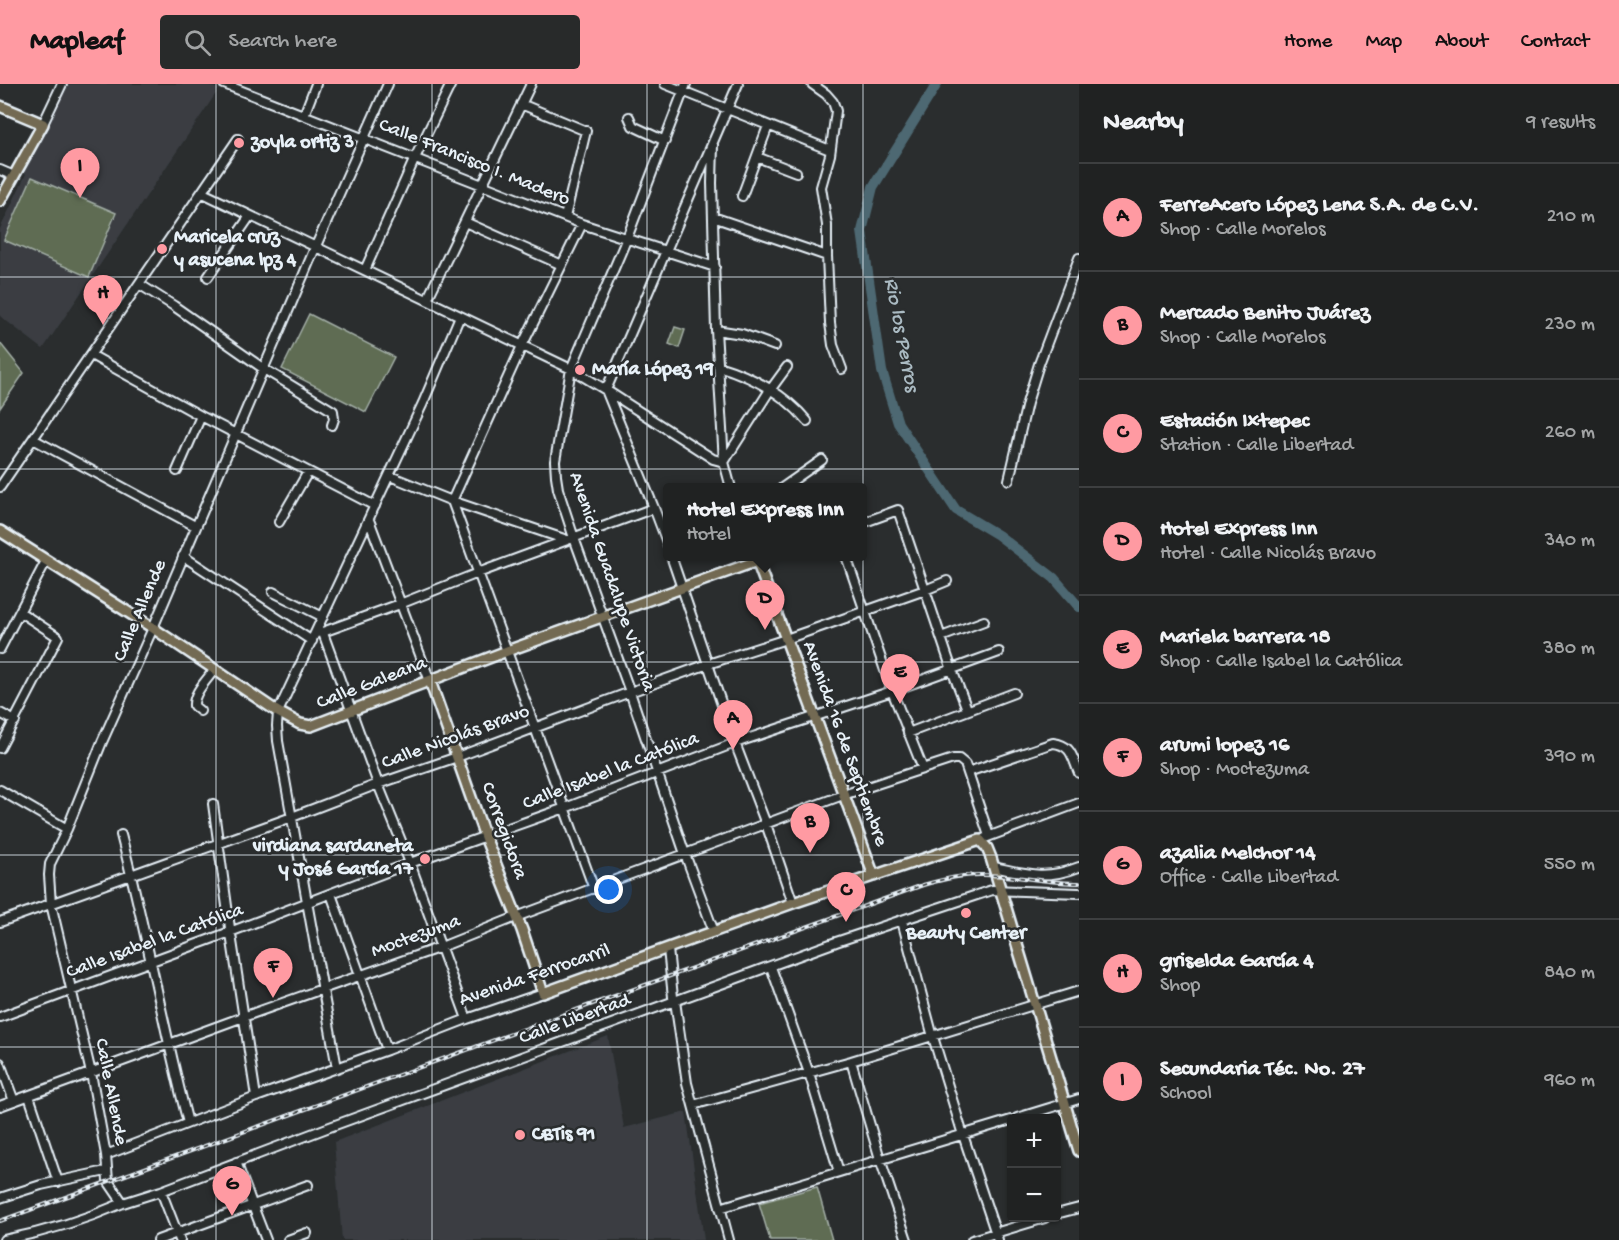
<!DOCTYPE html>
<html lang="en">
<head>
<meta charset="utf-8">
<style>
	:root { --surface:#202222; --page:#282a2a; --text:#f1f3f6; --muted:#a2a4a5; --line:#3d3f40; --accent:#ff9aa2 }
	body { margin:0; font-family:"Gochi Hand",sans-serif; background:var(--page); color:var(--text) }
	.controls { position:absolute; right:18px; bottom:18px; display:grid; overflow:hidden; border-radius:6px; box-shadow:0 2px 4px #0004 }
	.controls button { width:54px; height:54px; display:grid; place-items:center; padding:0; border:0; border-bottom:2px solid var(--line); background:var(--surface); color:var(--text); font:30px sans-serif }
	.you { position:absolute; left:609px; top:806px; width:21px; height:21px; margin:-15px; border:4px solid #fff; border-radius:50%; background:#1a73e8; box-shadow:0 0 0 9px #1a73e833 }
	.badge { display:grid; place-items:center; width:39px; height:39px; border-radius:50%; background:var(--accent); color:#111; font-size:20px; font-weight:700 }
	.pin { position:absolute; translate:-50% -50px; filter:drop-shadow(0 2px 3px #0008) }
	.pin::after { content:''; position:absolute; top:32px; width:21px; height:18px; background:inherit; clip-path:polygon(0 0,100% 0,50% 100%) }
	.popup { position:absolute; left:663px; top:399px; width:204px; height:78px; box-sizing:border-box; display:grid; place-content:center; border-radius:6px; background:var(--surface); filter:drop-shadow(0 2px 4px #0005); font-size:20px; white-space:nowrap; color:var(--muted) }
	.popup b { font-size:22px; color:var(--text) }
	.popup::after { content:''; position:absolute; left:50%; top:100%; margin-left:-12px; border:12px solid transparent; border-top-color:var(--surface) }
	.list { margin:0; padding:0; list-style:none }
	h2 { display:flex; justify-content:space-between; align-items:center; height:78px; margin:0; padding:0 24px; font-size:26px }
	h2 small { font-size:20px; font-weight:400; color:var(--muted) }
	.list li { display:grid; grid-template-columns:39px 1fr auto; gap:18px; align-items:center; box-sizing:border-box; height:108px; padding:0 24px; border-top:2px solid var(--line) }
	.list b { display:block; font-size:22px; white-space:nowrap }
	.list p { margin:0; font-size:20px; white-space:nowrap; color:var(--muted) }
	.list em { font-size:20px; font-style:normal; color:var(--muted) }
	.icon { flex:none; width:33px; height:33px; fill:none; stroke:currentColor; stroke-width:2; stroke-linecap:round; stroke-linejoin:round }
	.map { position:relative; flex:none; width:1079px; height:1156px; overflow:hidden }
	header { display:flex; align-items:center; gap:36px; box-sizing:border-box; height:84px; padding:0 30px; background:var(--accent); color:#111 }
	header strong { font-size:28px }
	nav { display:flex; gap:33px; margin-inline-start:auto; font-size:21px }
	.search { width:420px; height:54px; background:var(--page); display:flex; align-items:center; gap:15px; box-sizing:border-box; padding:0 21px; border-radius:6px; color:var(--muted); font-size:22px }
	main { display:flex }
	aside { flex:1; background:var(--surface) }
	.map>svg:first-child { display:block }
	.built { fill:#3a3e43 }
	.green { fill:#5e6c53; stroke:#a3aea6; stroke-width:1.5 }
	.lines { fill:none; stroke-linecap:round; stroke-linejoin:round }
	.river { stroke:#4d6872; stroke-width:10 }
	.minor-casing { stroke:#e8f1f8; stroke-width:12 }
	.major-casing { stroke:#e8f1f8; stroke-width:14 }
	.minor { stroke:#2a2d2e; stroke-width:8 }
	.major { stroke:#736b52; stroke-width:9 }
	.rail-casing { stroke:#e8f1f8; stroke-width:4 }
	.rail { stroke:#2a2d2e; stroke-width:1.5; stroke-dasharray:4.5; stroke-linecap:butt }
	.grid { fill:none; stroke:#e8f1f8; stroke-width:1.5; stroke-opacity:0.55 }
	.poi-dot { fill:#ff9aa2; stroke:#2a2d2e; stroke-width:2 }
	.labels { text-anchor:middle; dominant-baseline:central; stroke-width:5; stroke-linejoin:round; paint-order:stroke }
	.poi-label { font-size:20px; font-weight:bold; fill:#e8f1f8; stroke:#2a2d2e; text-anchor:start }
	.street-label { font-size:20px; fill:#e8f1f8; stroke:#2a2d2e }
	.water-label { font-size:21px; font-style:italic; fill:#aabac2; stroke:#2a2d2e }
</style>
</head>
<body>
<header>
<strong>Mapleaf</strong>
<div class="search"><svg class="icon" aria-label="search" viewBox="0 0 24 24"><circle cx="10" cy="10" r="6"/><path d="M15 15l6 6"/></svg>Search here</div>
<nav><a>Home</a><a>Map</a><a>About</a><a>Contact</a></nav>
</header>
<main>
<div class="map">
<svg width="1079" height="1156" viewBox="0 0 1079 1156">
	<rect width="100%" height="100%" fill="#2a2d2e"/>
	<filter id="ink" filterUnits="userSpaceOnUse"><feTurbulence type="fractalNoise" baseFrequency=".0167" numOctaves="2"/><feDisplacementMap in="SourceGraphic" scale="12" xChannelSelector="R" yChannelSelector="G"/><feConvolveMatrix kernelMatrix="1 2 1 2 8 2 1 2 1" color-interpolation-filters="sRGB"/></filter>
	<g filter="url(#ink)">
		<!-- built -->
		<path class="built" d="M68,0h139l12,5 -176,260 -43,-33v-87l26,-55 -3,-2z
			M608,952l16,92 62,-16 18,128h-362l-8,-98z"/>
		<!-- green -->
		<path class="green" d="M32,93l84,36 -27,64 -85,-37z
			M309,230l85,43 -28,55 -84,-43z
			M675,243l10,3 -6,18 -10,-4z
			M0,259l24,30 -24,35z
			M817,1103l15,53h-62l-11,-37z"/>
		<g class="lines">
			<!-- river -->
			<path class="river" d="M937,0l-64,103 -11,44 20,140 16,52 58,87 42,25 56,43 25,29"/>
			<!-- minor casing -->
			<g class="minor-casing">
				<path id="minor" d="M224,0l358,140 133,43
					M388,0l-73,164 -162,380 -51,114 -35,87 -17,35 -1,11 2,29 40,169 15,82 2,26 15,22 38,-12 166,-63 509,-186 156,-52 87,3
					M665,0l165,66
					M686,0l-59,154 -56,131 -16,92 1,15 2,13 16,49 56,154 55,162 29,78
					M812,0l14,10 7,8 3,9 -6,44 -9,32 6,38v31l3,67 3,22 9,24
					M521,20l65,27 -21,86
					M304,31l12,-31
					M629,33l4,9 32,15
					M43,40l19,-40
					M713,60l-1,39 4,147 8,132 7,26
					M757,73l39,15
					M0,86l14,6
					M203,109l368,176 35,21 107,69 11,3 44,-69 19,-26
					M742,112l26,-70
					M713,133l114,39
					M465,138l97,43
					M582,140l-60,122 -70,155 142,388
					M365,186l50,-112 36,-74
					M208,193l42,-61
					M139,200l35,22 90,63 69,42 1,8 -2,6
					M427,216l104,-216
					M716,246l26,4 33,12
					M91,271l110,61 174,90
					M718,282c33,10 67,28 89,55
					M33,355l162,87
					M177,387l24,-55
					M390,392l62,25 115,39
					M1009,396l18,-77 12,-39 40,-106
					M0,403l238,-348
					M782,404l40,-28
					M369,436l61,161
					M279,438l29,-50
					M862,439l36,-13 54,160 15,39
					M668,461l-14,-37 -48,-118 132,-306
					M183,472l129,85
					M671,472l64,187 31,81 27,79
					M756,472l1,5 13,-5
					M846,472l46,135 31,78
					M273,508l50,25
					M320,549l80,-29 78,-31 176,-65
					M323,549l55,151 32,79 57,156
					M941,553l43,-16
					M0,565l46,-88
					M200,627l-6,-5c-1,-13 13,-26 20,-36
					M0,629l15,8
					M908,649l106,-40
					M0,664l58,-111 -38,-25
					M968,688l85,-29c19,2 19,14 26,30
					M0,706l67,39
					M213,720l17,124 26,169
					M121,751c25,95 42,192 67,288
					M985,754l94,-35
					M994,783c33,7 52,13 85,0
					M331,810l56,156
					M902,837l31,116 30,98 35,105
					M0,838l292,-105 86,-33 79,-27 173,-65 78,-28 78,-25 139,-49 22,-9
					M668,865l5,48 2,4 12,82 42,157
					M771,883l38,106 30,99
					M0,933l230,-85 180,-69 155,-55 170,-65 157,-52 107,-39
					M851,977l29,98 27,81
					M0,979l14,38
					M337,984l-59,-327 -1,-15 1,-14 145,-309 37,-87
					M29,1012l29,86
					M693,1021l158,-44 228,-70
					M0,1022l243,-89 198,-70 75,-30 327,-122 110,-36h6l6,5 24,72
					M1017,1034l62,-19
					M106,1071l150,-58 131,-47 80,-31 76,-26
					M236,1078l30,78
					M161,1107l19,49
					M0,1114l41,-13 65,-14
					M720,1124l291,-88
					M1056,1130l23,-6
					M4,1156c41,-8 80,-20 119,-37
					M158,1156l150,-55
					M288,1156l19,-7
					M972,1156l73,-22"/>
			</g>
			<!-- major casing -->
			<g class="major-casing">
				<path id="major" d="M0,22l43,18 -43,77
					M0,447l153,97 125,84 22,12 11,2 196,-75 250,-90 117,315
					M430,597l55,156 37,93 21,63 250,-90 187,-63 7,8 4,10 88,293"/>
			</g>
			<!-- minor -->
			<use href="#minor" class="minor"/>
			<!-- major -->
			<use href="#major" class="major"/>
			<!-- rail casing -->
			<g class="rail-casing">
				<path id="rail" d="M0,1137l598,-219 325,-117c20,-6 40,-11 61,-10 32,0 63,8 95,8"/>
			</g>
			<!-- rail -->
			<use href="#rail" class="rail"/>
		</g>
	</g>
	<!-- grid -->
	<path class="grid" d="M216,0v1156M432,0v1156M647,0v1156M863,0v1156M0,193h1079M0,385h1079M0,578h1079M0,771h1079M0,963h1079"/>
	<!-- markers -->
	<g class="poi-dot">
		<circle cx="239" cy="59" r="6"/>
		<circle cx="162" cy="165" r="6"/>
		<circle cx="580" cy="286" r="6"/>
		<circle cx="425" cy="775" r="6"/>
		<circle cx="966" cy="829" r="6"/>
		<circle cx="520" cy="1051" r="6"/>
	</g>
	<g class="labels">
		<!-- poi labels -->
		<g class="poi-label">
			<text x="251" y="59">zoyla ortiz 3</text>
			<text x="174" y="154">Maricela cruz<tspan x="174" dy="23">y asucena lpz 4</tspan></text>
			<text x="592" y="286">María López 19</text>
			<text x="413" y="763" text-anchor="end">virdiana sardaneta<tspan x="413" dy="23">y José García 17</tspan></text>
			<text x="966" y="850" text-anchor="middle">Beauty Center</text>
			<text x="532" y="1051">CBTis 91</text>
		</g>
		<!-- street labels -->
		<g class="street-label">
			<text transform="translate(474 79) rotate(22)">Calle Francisco I. Madero</text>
			<text transform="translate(611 498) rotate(71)">Avenida Guadalupe Victoria</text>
			<text transform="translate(141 527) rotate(-67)">Calle Allende</text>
			<text transform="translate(372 600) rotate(-21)">Calle Galeana</text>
			<text transform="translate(456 654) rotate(-20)">Calle Nicolás Bravo</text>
			<text transform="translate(844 660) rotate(70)">Avenida 16 de Septiembre</text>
			<text transform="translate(611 688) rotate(-21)">Calle Isabel la Católica</text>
			<text transform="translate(503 747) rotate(70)">Corregidora</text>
			<text transform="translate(416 853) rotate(-20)">Moctezuma</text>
			<text transform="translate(155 858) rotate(-20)">Calle Isabel la Católica</text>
			<text transform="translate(535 892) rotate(-19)">Avenida Ferrocarril</text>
			<text transform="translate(575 936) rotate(-20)">Calle Libertad</text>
			<text transform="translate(110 1008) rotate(79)">Calle Allende</text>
		</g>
		<!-- water labels -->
		<g class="water-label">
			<text transform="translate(900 251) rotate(79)">Rio los Perros</text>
		</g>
	</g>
</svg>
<div class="controls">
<button>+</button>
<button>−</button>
</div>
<div class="you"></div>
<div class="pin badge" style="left:733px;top:666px">A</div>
<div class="pin badge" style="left:810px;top:769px">B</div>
<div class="pin badge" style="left:846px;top:838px">C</div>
<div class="pin badge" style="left:765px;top:546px">D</div>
<div class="popup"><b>Hotel Express Inn</b>Hotel</div>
<div class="pin badge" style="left:900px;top:620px">E</div>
<div class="pin badge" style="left:273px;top:914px">F</div>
<div class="pin badge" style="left:232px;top:1132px">G</div>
<div class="pin badge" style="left:103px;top:241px">H</div>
<div class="pin badge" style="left:80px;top:114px">I</div>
</div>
<aside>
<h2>Nearby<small>9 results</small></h2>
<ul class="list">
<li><span class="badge">A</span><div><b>FerreAcero López Lena S.A. de C.V.</b><p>Shop · Calle Morelos</p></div><em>210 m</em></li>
<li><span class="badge">B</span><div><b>Mercado Benito Juárez</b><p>Shop · Calle Morelos</p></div><em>230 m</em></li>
<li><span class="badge">C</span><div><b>Estación Ixtepec</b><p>Station · Calle Libertad</p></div><em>260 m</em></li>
<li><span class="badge">D</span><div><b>Hotel Express Inn</b><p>Hotel · Calle Nicolás Bravo</p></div><em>340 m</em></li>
<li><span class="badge">E</span><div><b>Mariela barrera 18</b><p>Shop · Calle Isabel la Católica</p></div><em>380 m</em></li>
<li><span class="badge">F</span><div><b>arumi lopez 16</b><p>Shop · Moctezuma</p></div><em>390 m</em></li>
<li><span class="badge">G</span><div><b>azalia Melchor 14</b><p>Office · Calle Libertad</p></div><em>550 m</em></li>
<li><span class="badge">H</span><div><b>griselda García 4</b><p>Shop</p></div><em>840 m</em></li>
<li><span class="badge">I</span><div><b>Secundaria Téc. No. 27</b><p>School</p></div><em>960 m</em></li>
</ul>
</aside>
</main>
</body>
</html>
